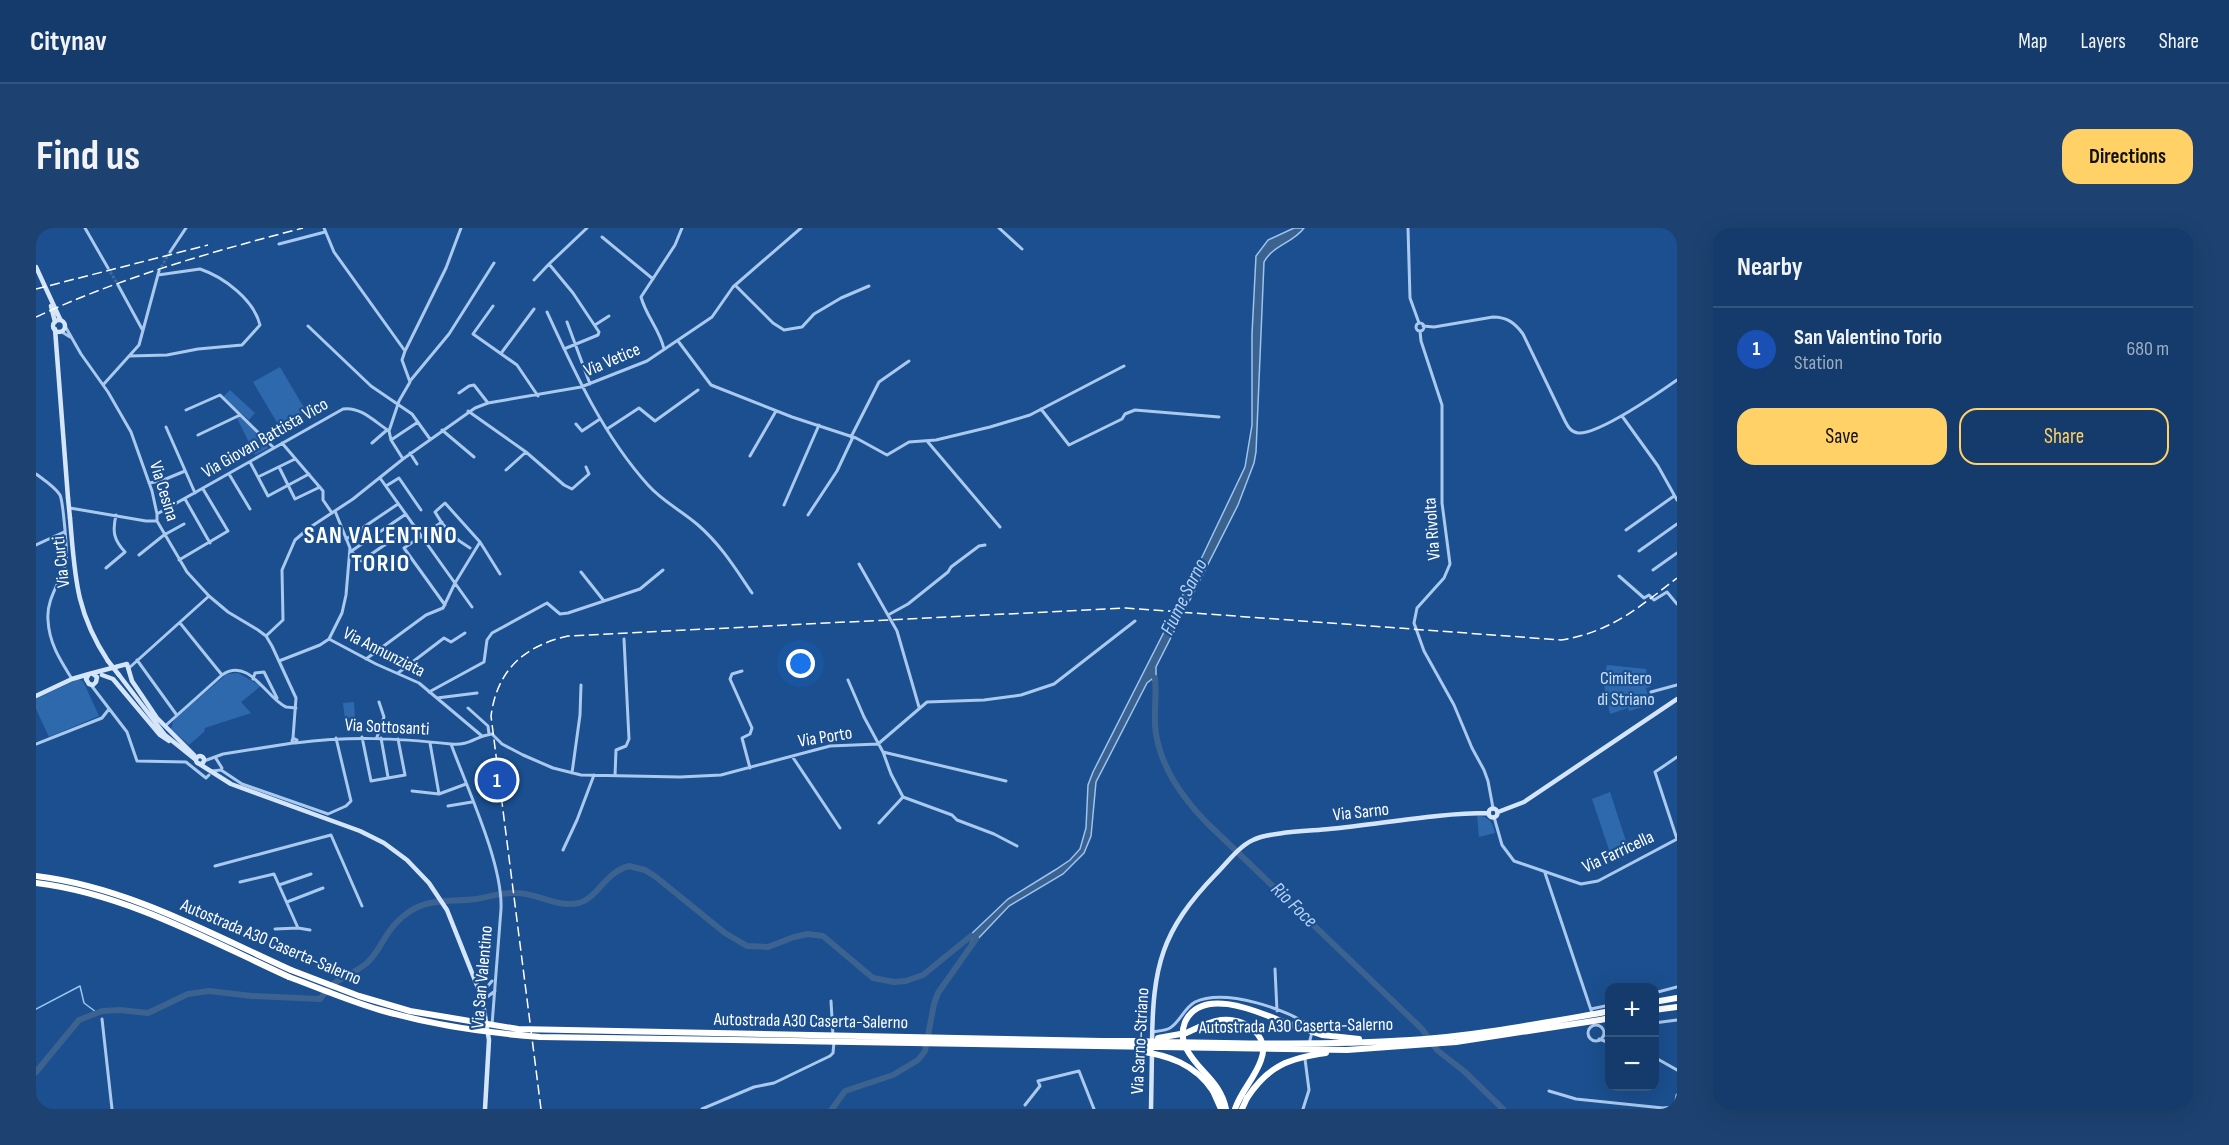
<!DOCTYPE html>
<html lang="en">
<head>
<meta charset="utf-8">
<style>
	:root { --surface:#143b6b; --page:#1d4271; --text:#f1f3f6; --muted:#9dadc1; --line:#33557e; --accent:#ffd166 }
	body { margin:0; font-family:"Sofia Sans Condensed",sans-serif; background:var(--page); color:var(--text) }
	.controls { position:absolute; right:18px; bottom:18px; display:grid; overflow:hidden; border-radius:12px; box-shadow:0 6px 24px #0002 }
	.controls button { width:54px; height:54px; display:grid; place-items:center; padding:0; border:0; border-bottom:2px solid var(--line); background:var(--surface); color:var(--text); font:30px sans-serif }
	.you { position:absolute; left:765px; top:436px; width:21px; height:21px; margin:-15px; border:4px solid #fff; border-radius:50%; background:#1a73e8; box-shadow:0 0 0 9px #1a73e833 }
	.badge { display:grid; place-items:center; width:39px; height:39px; border-radius:50%; background:var(--accent); color:#fff; font-size:20px; font-weight:700 }
	.pin { position:absolute; translate:-50% -50%; border:3px solid #fff; box-shadow:0 2px 6px #0006 }
	.list { margin:0; padding:0; list-style:none }
	h2 { display:flex; justify-content:space-between; align-items:center; height:78px; margin:0; padding:0 24px; font-size:26px }
	h2 small { font-size:20px; font-weight:400; color:var(--muted) }
	.list li { display:grid; grid-template-columns:39px 1fr auto; gap:18px; align-items:center; box-sizing:border-box; height:84px; padding:0 24px; border-top:2px solid var(--line) }
	.list b { display:block; font-size:22px; white-space:nowrap }
	.list p { margin:0; font-size:20px; white-space:nowrap; color:var(--muted) }
	.list em { font-size:20px; font-style:normal; color:var(--muted) }
	.actions { display:flex; gap:12px; padding:18px 24px }
	.actions a { flex:1; padding:14px 0; border:2px solid var(--accent); border-radius:18px; text-align:center; font-size:21px; color:var(--accent) }
	.actions .main { background:var(--accent); color:#111 }
	.map { position:relative; flex:none; width:1641px; height:881px; overflow:hidden; border-radius:18px }
	header { display:flex; align-items:center; gap:36px; box-sizing:border-box; height:84px; padding:0 30px; background:var(--surface); border-bottom:2px solid var(--line) }
	header strong { font-size:28px }
	nav { display:flex; gap:33px; margin-inline-start:auto; font-size:21px }
	.intro { display:flex; align-items:center; justify-content:space-between; box-sizing:border-box; height:144px; padding:0 36px }
	h1 { margin:0; font-size:42px }
	.button { padding:15px 27px; border-radius:18px; background:var(--accent); color:#111; font-size:21px; font-weight:700 }
	main { display:flex; gap:36px; padding:0 36px }
	aside { flex:1; background:var(--surface); border-radius:18px; box-shadow:0 6px 24px #0002 }
	.map>svg:first-child { display:block }
	.green { fill:#2e69ad }
	.water { fill:#3c6290; stroke:#9cc4f0; stroke-width:1.5 }
	.lines { fill:none; stroke-linecap:round; stroke-linejoin:round }
	.stream { stroke:#9cc4f0; stroke-width:1.5 }
	.river { stroke:#3c6290; stroke-width:6 }
	.street-tunnel { stroke:#3d69a0; stroke-width:3; stroke-dasharray:3 1.5; stroke-linecap:butt }
	.street { stroke:#a9c9ee; stroke-width:3 }
	.secondary { stroke:#d6e6fa; stroke-width:4.5 }
	.highway { stroke:#fff; stroke-width:6 }
	.rail { stroke:#fff; stroke-width:1.5; stroke-dasharray:10 4.5; stroke-linecap:butt }
	.secondary-bridge { stroke:#d6e6fa; stroke-width:4.5 }
	.highway-bridge { stroke:#fff; stroke-width:6 }
	.labels { text-anchor:middle; dominant-baseline:central; stroke-width:4.5; stroke-linejoin:round; paint-order:stroke }
	.street-label { font-size:18px; fill:#fff; stroke:#1b4f8f }
	.park-label { font-size:18px; fill:#cfe3fa; stroke:#1b4f8f }
	.water-label { font-size:20px; font-style:italic; fill:#b5d3f5; stroke:#1b4f8f }
	.district-label { font-size:24px; font-weight:bold; letter-spacing:1.5px; fill:#fff; stroke:#1b4f8f }
</style>
</head>
<body>
<header>
<strong>Citynav</strong>
<nav><a>Map</a><a>Layers</a><a>Share</a></nav>
</header>
<div class="intro"><h1>Find us</h1><a class="button">Directions</a></div>
<main>
<div class="map">
<svg width="1641" height="881" viewBox="0 0 1641 881">
	<rect width="100%" height="100%" fill="#1b4f8f"/>
	<!-- green -->
	<path class="green" d="M244,139l26,44 -27,15 -26,-44z
		M194,162l25,23 -6,7 -26,-23z
		M205,188l23,23 4,9 -13,7 -18,-37z
		M1571,437l39,4 4,18 -4,1 3,12h4l1,4 -25,7 -1,-3 -18,6 -7,-33z
		M202,445l23,13 -20,16 10,11 -46,15 -1,4 -15,13 -18,-16 3,-10 53,-45z
		M42,451l5,2 16,35 -50,21 -13,-28v-10z
		M318,474l1,17 -10,1 -2,-17z
		M1574,564l18,55 -17,9 -19,-57z
		M1441,587c12,2 16,7 18,18l-16,4z"/>
	<!-- water -->
	<path class="water" d="M1258,0h10c-11,15 -31,17 -40,34l-8,190 -2,11 -16,42 -82,162v18l-4,-6 -5,4 -51,99 -5,54 -7,17 -21,21 -54,32 -37,39 -2,-1 3,-5 -2,-2 -5,2 42,-40 47,-29 15,-10 10,-11 6,-21 2,-43 5,-13 110,-217 42,-88 7,-42v-91l4,-78 12,-16z"/>
	<g class="lines">
		<!-- stream -->
		<path class="stream" d="M0,781l44,-23 4,17 12,9"/>
		<!-- river -->
		<path class="river" d="M1119,450c2,18 -2,37 1,56 6,35 26,63 50,88l216,207 15,21 28,22 38,37
			M0,844l43,-52 23,-9 18,-1 28,3 40,-19 21,-3 43,5 68,3c5,-6 10,-13 16,-17 10,-6 21,-11 31,-19 13,-12 17,-28 29,-40 26,-27 47,-20 80,-24 13,-2 27,-7 40,-6 22,0 41,15 63,10 20,-6 25,-30 50,-37l16,4 11,7 69,56 22,13 21,1 26,-10 14,-3 15,2 50,42 21,4 12,-1 17,-6 48,-39
			M796,881l13,-18 48,-16 25,-15 7,-9 9,-47 4,-11 38,-54"/>
		<!-- street-tunnel -->
		<path class="street-tunnel" d="M72,40l10,17
			M123,43l11,-19"/>
		<!-- street -->
		<path class="street" d="M49,0l23,40
			M288,0l10,24 71,99
			M963,0l23,21
			M1372,0l2,70 9,25
			M566,9l51,42
			M243,16l46,-12
			M134,24l16,-24
			M513,36l38,-36
			M498,52l15,-16 24,29 26,39 -1,3 -34,14
			M82,57l24,44
			M699,57l38,38 11,7 18,-3 12,-13 27,-16 28,-12
			M457,78l-20,28 44,31 21,31
			M511,84c28,61 56,123 101,173 14,16 34,26 50,40 23,20 37,43 54,68
			M531,94l23,62
			M1380 99a4 4 0 1 1 8 0a4 4 0 1 1-8 0Z
			M559,97l14,-9
			M29,98l16,28 27,38 23,40 21,59 5,23v7l30,51 22,24 19,16 30,18 8,6 6,10 24,52 -3,40
			M272,98l63,60 41,28 18,25
			M1387,98l11,1 59,-10c14,0 22,6 30,17l42,87c3,6 6,11 13,12 20,2 82,-41 99,-53
			M1384,103l1,10 21,64v98l8,61 -6,14 -27,30 -3,15 10,28 30,54 18,43 12,22 4,11 5,27
			M26,104l8,5
			M642,113l33,44 81,32 64,21 31,17 22,-13 27,-2 54,-13 40,-12 94,-49
			M628,121c-4,-19 -18,-33 -23,-52l34,-52 7,-17
			M466,124l32,-43
			M94,128l37,-1 31,-6 44,-4 18,-20c-6,-25 -36,-48 -60,-56l-42,6
			M374,153l39,-47 45,-71
			M67,157l36,-40 20,-74
			M423,165l10,-7 5,-1 14,18
			M1005,181l28,36 53,-26 3,-5 10,-4 84,7
			M150,182l34,-15 54,53
			M432,183l58,41 38,33 8,4 17,-15 -3,-7
			M1586,188l36,50 19,34
			M540,196l6,7 18,-12
			M130,199l29,66
			M571,201l32,-21 16,13 43,-31
			M406,202l32,27
			M353,203l10,-30 11,-19 -8,-22 3,-9 41,-83 15,-40
			M162,207l42,-20
			M815,209l28,-55 30,-21
			M355,212l27,-18
			M891,213l73,86
			M246,215l41,48v9l9,13
			M336,215l15,-13
			M374,225l7,11
			M714,228l26,-45
			M214,234l18,34 41,-22
			M243,239l16,32 25,-12
			M470,242l20,-18
			M0,246c8,6 19,13 24,21 3,6 8,62 6,68 -6,19 -20,37 -18,57 1,23 12,40 24,59
			M193,246l21,35
			M222,249l37,-18
			M344,250l92,129
			M113,255l12,-2 24,-10
			M350,258l13,-8 22,32
			M149,271l25,44
			M748,277l35,-80
			M34,280l76,13h11
			M121,286l186,-105c17,-3 32,13 46,22l2,9 12,19
			M772,287l29,-44 16,-34
			M406,294l-38,26 41,57
			M1590,302l48,-34
			M310,311l52,-35
			M0,317l28,-13
			M434,320c-14,-8 -27,-21 -35,-36l10,-9 35,39
			M315,323l10,10 53,-36
			M1603,323l38,-27
			M314,324l56,-38
			M103,327l25,-20 20,-11
			M143,332l49,-29 -25,-42
			M823,336l38,67 22,76
			M70,340l19,-16c-11,-12 -13,-20 -9,-37
			M1617,342l24,-17
			M545,344l23,29
			M1583,348l25,22 5,-3 5,5 13,-8 10,12
			M852,387l20,-11 40,-32 3,-5 28,-21 6,-1
			M144,395l42,52
			M230,408l17,-16 -1,-50 13,-30 14,-12 44,-29 50,-40 72,-51 13,-5 93,-16 66,-26 65,-44 21,-30 68,-59
			M293,411l47,25 43,19 63,53
			M330,431l60,-44 17,-7 12,-25 25,-41 20,32
			M101,432l39,54
			M243,433l41,-16 9,-6 13,-26 4,-18 4,-47 -15,-37
			M93,440l80,-72
			M706,443l-10,3 -2,5 22,49 -2,6 -8,4 8,30
			M362,445l46,-35 7,4 14,-9
			M217,451l2,-6 9,-1 13,26
			M812,452l16,37 19,35 123,29
			M55,457l36,47 10,29 49,1 20,16 3,-3
			M393,464l55,-30 3,-22 5,-7 55,-30 13,11 8,-1 72,-24 23,-19
			M1615,464l26,-7
			M401,470l40,-5
			M432,480l20,18 1,8
			M129,498l57,-51c27,-19 45,24 64,32 1,0 9,1 10,1
			M326,509l9,44 34,-6 -7,-36
			M341,509l7,-20 -5,-15
			M257,510l4,2 -2,3 -3,-2z
			M345,510l7,39
			M259,515c57,-7 99,-5 156,1 16,44 52,120 50,165l-9,116
			M394,515l9,51
			M0,516l66,-26 7,-9
			M415,516c19,2 24,-8 41,-10l10,10 21,11 30,13 28,7 99,2 41,-2 109,-29 48,-2 49,-42 57,-2 37,-5 33,-11 81,-63
			M847,524l8,22 12,23 49,18 5,5 37,14 23,12
			M756,528l48,72
			M168,533l19,-7 70,-11
			M185,542l21,14 86,30 18,-8 5,-5 -15,-63
			M176,543l9,-1 1,-2 -7,-11
			M536,545l8,-58 1,-30
			M579,548l1,-26 10,-4 3,-7 -5,-100
			M376,563l27,3 27,-10
			M412,578l24,-4
			M1458,589l8,28 12,16 67,23 17,-3 79,-42
			M843,595l24,-26
			M1641,611l-22,-67 22,-15
			M527,622l14,-30 17,-45
			M179,638l116,-31 31,71
			M1509,645l47,140
			M204,654l34,-8 24,54 12,2
			M243,657l32,-11
			M251,674l36,-14
			M239,701l23,-1
			M1239,741l2,42
			M456,753l-11,13 6,3 8,-6
			M1618,765l23,-6
			M795,773l2,35
			M1555,781l19,-4
			M66,791l10,90
			M1618,795l23,-3
			M1552 805a8 8 0 1 1 16 0a8 8 0 1 1-16 0Z
			M1116,804c5,-1 13,-1 18,-4 10,-6 14,-20 25,-26 30,-14 93,7 118,26l-4,16
			M1563,811l11,4
			M1618,829l23,13
			M1513,863l27,8 87,9 12,-1 2,-12
			M989,877l15,-19 -2,-5 41,-10 15,38
			M666,881l52,-22 20,-4 56,-27 3,-3 1,-11
			M1267,881l6,-19 -4,-31"/>
		<!-- secondary -->
		<path class="secondary" d="M0,39l24,52
			M15,78l4,16
			M17 98a6 6 0 1 1 12 0a6 6 0 1 1-12 0Z
			M19,101l13,169
			M34,290c5,57 5,93 38,143
			M57,446l4,3 -1,5 -3,3 -4,-1 -3,-5 3,-5 38,-10 5,17 25,37 37,37
			M66,447l11,4 47,56 9,6
			M83,447l46,60 31,25
			M0,468l36,-17 17,-5
			M160 532a4 4 0 1 1 8 0a4 4 0 1 1-8 0Z
			M162,535l33,21 129,47 24,12 23,17 22,23 18,27 35,88 7,42 -4,69
			M1452.5 585a4.5 4.5 0 1 1 9 0a4.5 4.5 0 1 1-9 0Z
			M1462,584l26,-10 153,-103
			M1116,815c1,-77 9,-112 64,-169 11,-11 22,-27 37,-34 16,-8 57,-9 76,-11 53,-5 107,-16 160,-16
			M1115,881l1,-57"/>
		<!-- highway -->
		<path class="highway" d="M0,648c91,11 173,57 255,94
			M0,655c90,11 172,57 253,94
			M1618,774l23,-4
			M1618,782l23,-3
			M1564,785l10,-2
			M1564,792l10,-2
			M1150,805c11,-5 22,-11 35,-13 22,-3 50,15 40,40 -6,18 -20,31 -26,49
			M1066,813h30
			M1177,863l8,18
			M1190,881c-6,-29 -28,-37 -40,-61 -4,-8 -4,-18 -1,-26 17,-37 76,-9 101,1
			M1206,881l5,-11"/>
		<!-- rail -->
		<path class="rail" d="M0,61l172,-44
			M0,89c86,-40 175,-65 267,-89
			M505,881l-50,-393c6,-46 33,-70 77,-80l558,-28 435,32c50,-8 77,-32 116,-62"/>
		<!-- secondary-bridge -->
		<path class="secondary-bridge" d="M32,270l2,20
			M72,433l11,14"/>
		<!-- highway-bridge -->
		<path class="highway-bridge" d="M255,742l68,26 51,15 108,18 584,12
			M253,749c30,11 60,24 91,33 52,15 106,23 160,27l807,13 109,-8 144,-22
			M1250,795l36,12 37,4
			M1122,810l28,-5
			M1096,813c93,2 185,5 278,-1 64,-4 127,-16 190,-27
			M1102,823c30,4 57,13 75,40
			M1211,870c21,-32 42,-40 79,-45"/>
	</g>
	<g class="labels">
		<!-- street labels -->
		<g class="street-label">
			<text transform="translate(576 132) rotate(-23)">Via Vetice</text>
			<text transform="translate(229 210) rotate(-30)">Via Giovan Battista Vico</text>
			<text transform="translate(128 263) rotate(73)">Via Cesina</text>
			<text transform="translate(1396 301) rotate(-94)">Via Rivolta</text>
			<text transform="translate(25 334) rotate(-96)">Via Curti</text>
			<text transform="translate(348 424) rotate(27)">Via Annunziata</text>
			<text transform="translate(351 499) rotate(3)">Via Sottosanti</text>
			<text transform="translate(789 509) rotate(-9)">Via Porto</text>
			<text transform="translate(1325 584) rotate(-6)">Via Sarno</text>
			<text transform="translate(1582 624) rotate(-25)">Via Farricella</text>
			<text transform="translate(235 714) rotate(23)">Autostrada A30 Caserta-Salerno</text>
			<text transform="translate(446 749) rotate(-85)">Via San Valentino</text>
			<text transform="translate(775 793) rotate(1)">Autostrada A30 Caserta-Salerno</text>
			<text transform="translate(1260 798) rotate(-1)">Autostrada A30 Caserta-Salerno</text>
			<text transform="translate(1104 813) rotate(-87)">Via Sarno-Striano</text>
		</g>
		<!-- park labels -->
		<g class="park-label">
			<text x="1590" y="450">Cimitero<tspan x="1590" dy="21">di Striano</tspan></text>
		</g>
		<!-- water labels -->
		<g class="water-label">
			<text transform="translate(1148 369) rotate(-64)">Fiume Sarno</text>
			<text transform="translate(1258 677) rotate(44)">Rio Foce</text>
		</g>
		<!-- district labels -->
		<g class="district-label">
			<text x="345" y="307">SAN VALENTINO<tspan x="345" dy="28">TORIO</tspan></text>
		</g>
	</g>
</svg>
<div class="controls">
<button>+</button>
<button>−</button>
</div>
<div class="you"></div>
<div class="pin badge" style="left:461px;top:552px;background:#1a4fb4">1</div>
</div>
<aside>
<h2>Nearby<small></small></h2>
<ul class="list">
<li><span class="badge" style="background:#1a4fb4">1</span><div><b>San Valentino Torio</b><p>Station</p></div><em>680 m</em></li>
</ul>
<div class="actions"><a class="main">Save</a><a>Share</a></div>
</aside>
</main>
</body>
</html>
